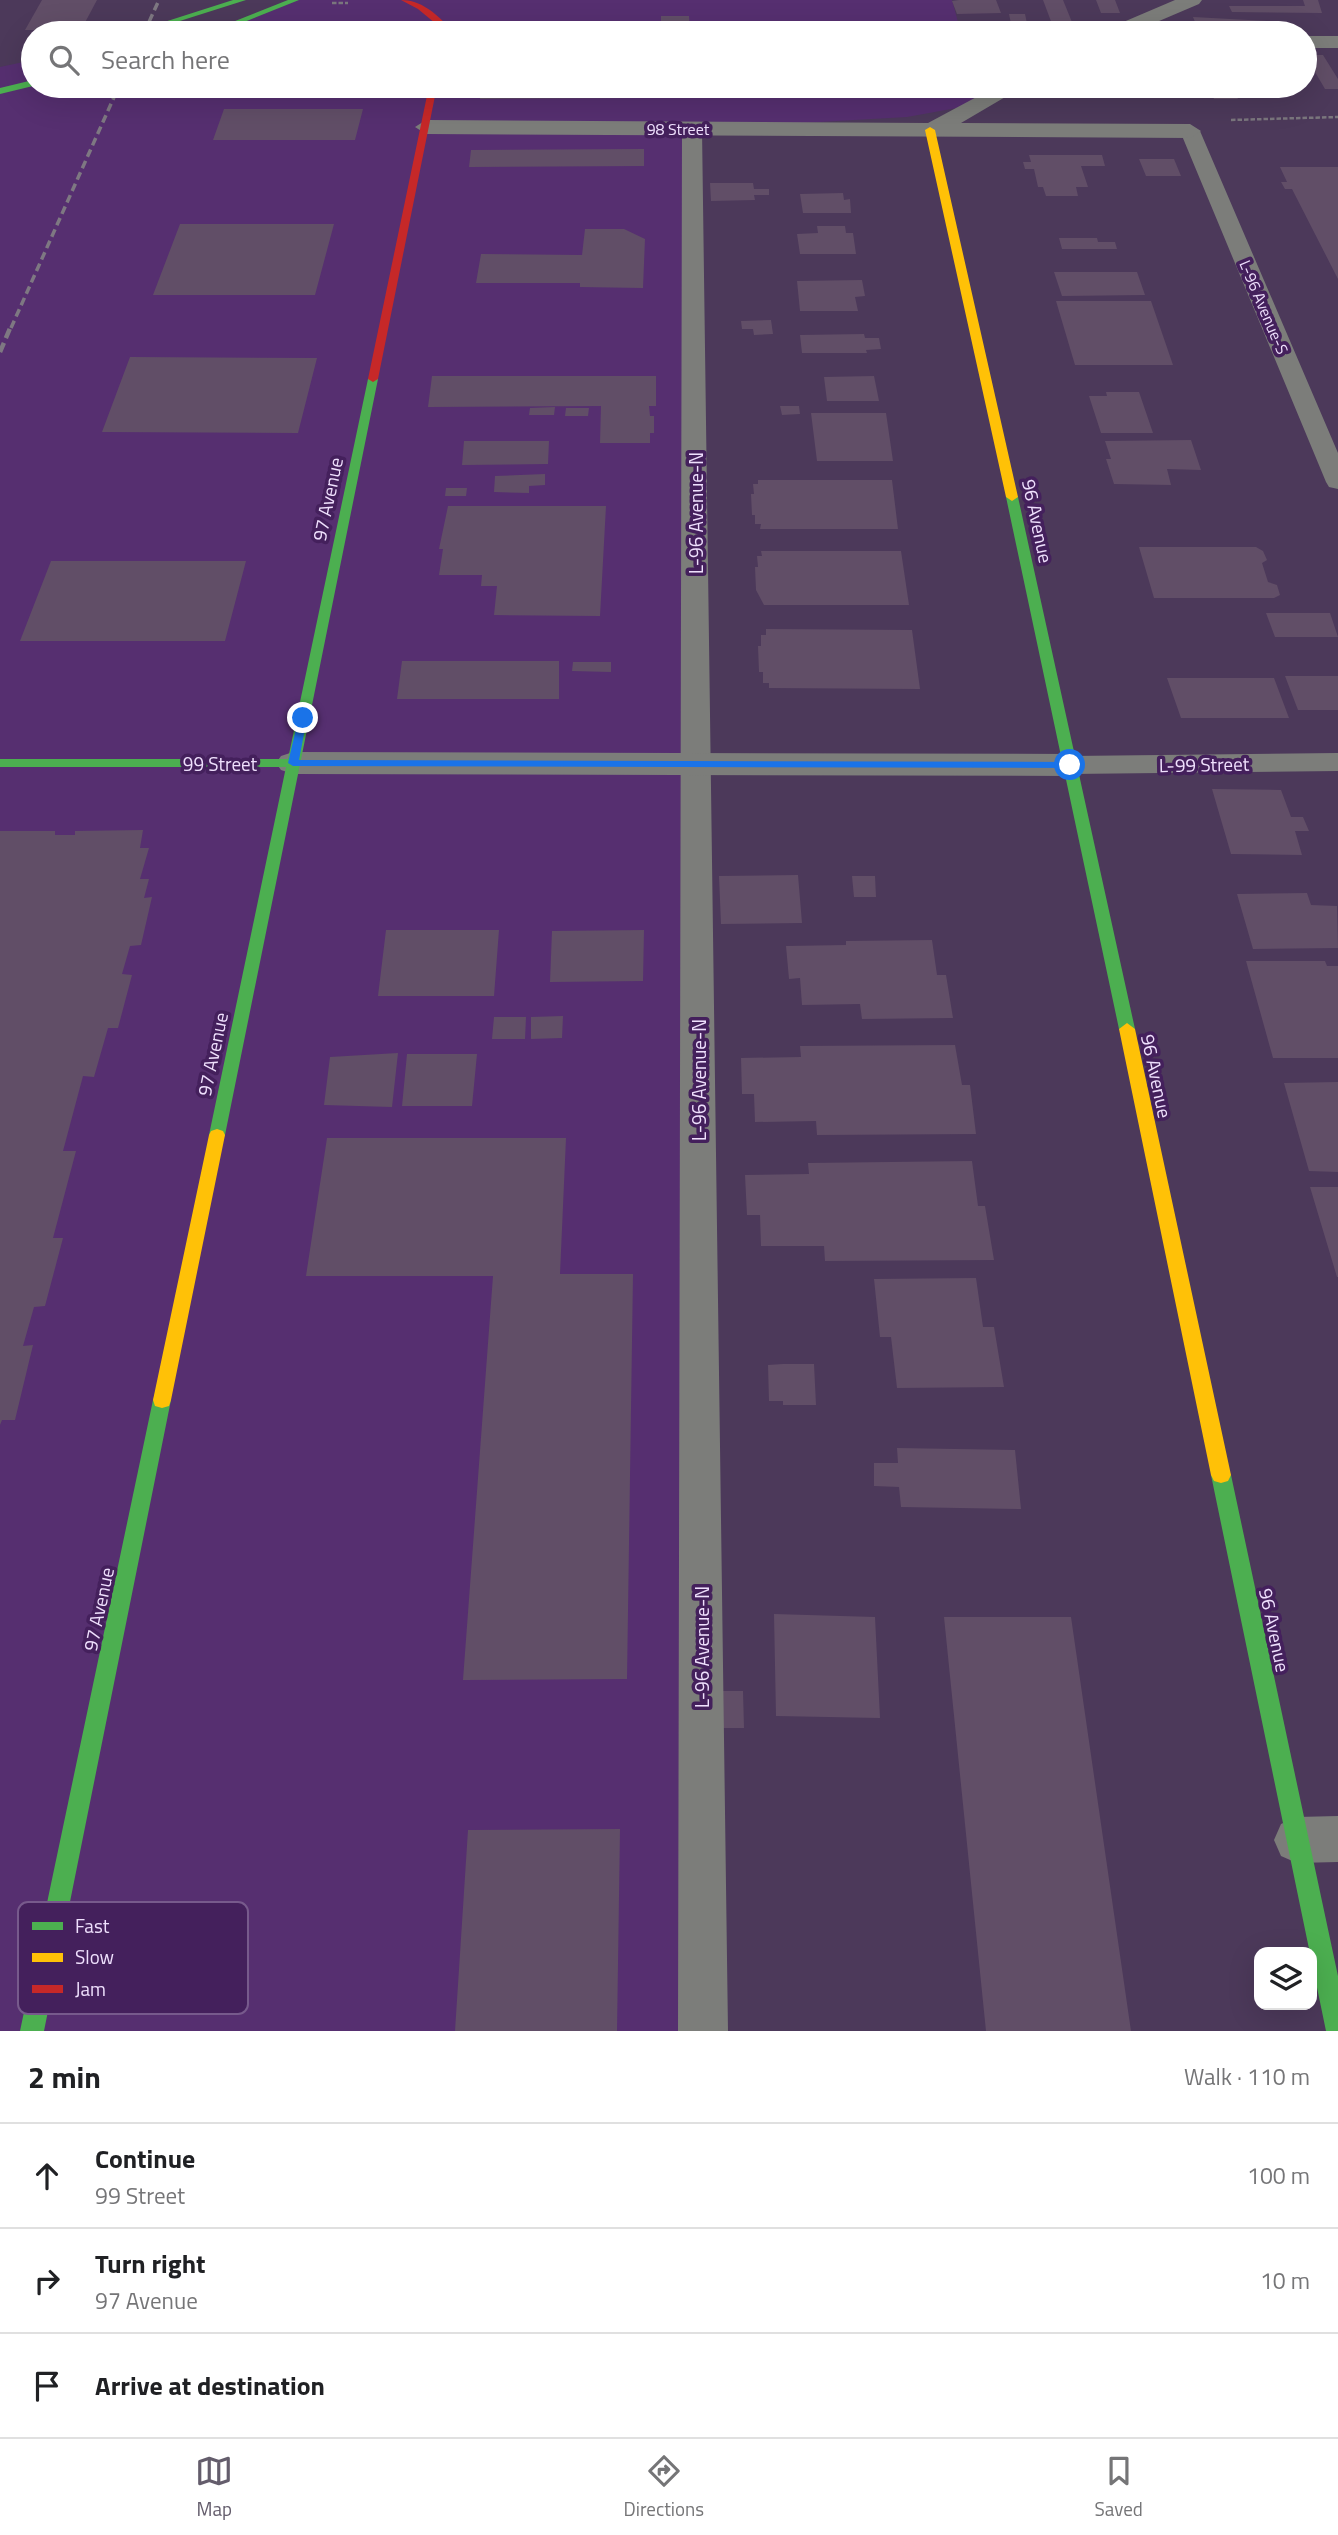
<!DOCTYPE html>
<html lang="en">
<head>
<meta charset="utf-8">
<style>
	:root { --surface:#fff; --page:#f2f2f2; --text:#202124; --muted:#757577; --line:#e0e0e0; --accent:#645d6c }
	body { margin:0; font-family:"Titillium Web",sans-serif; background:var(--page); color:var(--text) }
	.controls { position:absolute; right:21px; bottom:21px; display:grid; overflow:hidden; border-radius:14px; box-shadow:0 7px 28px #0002 }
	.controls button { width:63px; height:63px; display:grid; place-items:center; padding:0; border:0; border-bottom:2px solid var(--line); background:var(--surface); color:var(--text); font:35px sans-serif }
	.stop { position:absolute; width:21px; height:21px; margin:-16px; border:5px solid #1a73e8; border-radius:50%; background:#fff }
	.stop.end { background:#1a73e8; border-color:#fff; box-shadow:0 2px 7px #0008 }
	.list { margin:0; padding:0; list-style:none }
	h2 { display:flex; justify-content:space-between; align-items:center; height:91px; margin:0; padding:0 28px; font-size:30px }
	h2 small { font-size:23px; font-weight:400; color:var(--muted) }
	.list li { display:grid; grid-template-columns:46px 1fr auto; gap:21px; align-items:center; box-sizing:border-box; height:105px; padding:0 28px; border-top:2px solid var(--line) }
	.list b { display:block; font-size:26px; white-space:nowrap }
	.list p { margin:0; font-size:23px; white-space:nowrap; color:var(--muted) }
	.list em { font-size:23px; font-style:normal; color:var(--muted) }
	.icon { flex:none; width:38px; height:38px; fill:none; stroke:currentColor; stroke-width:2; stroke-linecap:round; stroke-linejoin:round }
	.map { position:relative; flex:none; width:1338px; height:2031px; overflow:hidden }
	.search { position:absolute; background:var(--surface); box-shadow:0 7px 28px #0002; left:21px; right:21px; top:21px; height:77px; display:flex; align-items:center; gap:18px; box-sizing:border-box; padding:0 24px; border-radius:38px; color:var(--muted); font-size:26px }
	.sheet { height:406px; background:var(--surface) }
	nav { display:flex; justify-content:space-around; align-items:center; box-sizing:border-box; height:98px; border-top:2px solid var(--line); background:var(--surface); font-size:19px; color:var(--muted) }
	nav a { display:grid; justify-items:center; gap:4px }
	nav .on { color:var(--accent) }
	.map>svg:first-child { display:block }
	.built { fill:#562f70 }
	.building { fill:#614e67 }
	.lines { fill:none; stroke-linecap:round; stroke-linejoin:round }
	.path { stroke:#7a767d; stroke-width:2.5; stroke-dasharray:4.5 2; stroke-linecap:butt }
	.lane { fill:#7c7d7a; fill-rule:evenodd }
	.street { fill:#7c7d7a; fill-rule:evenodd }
	.fast { fill:#4caf50; fill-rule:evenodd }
	.slow { fill:#ffc107; fill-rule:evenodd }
	.jam { fill:#c62828; fill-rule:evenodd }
	.rail-far1 { stroke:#7e7882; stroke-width:3.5; stroke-dasharray:8 4.5; stroke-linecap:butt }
	.rail { stroke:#7e7882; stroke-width:4.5; stroke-dasharray:10 5; stroke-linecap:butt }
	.route { fill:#1a73e8 }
	.labels { text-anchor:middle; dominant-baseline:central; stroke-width:7; stroke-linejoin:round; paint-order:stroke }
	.far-street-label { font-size:16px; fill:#efe0fd; stroke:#44205c }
	.street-label { font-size:19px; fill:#efe0fd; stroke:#44205c }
	.key { fill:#44205c; stroke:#775a8c; stroke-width:2 }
	.key-label { font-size:19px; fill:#efe0fd }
</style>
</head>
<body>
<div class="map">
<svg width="1338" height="2031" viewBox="0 0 1338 2031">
	<rect width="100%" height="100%" fill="#4c395a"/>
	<!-- built -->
	<path class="built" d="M295,0h657l9,33h-754z
		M33,60v26h941l5,18 -72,13 -214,12 10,1902h-703v-1964z"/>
	<!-- building -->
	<path class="building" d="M42,0h55l-16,30h-56z
		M959,0h37l5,13 -44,1 -5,-13z
		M1043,0h20l13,32h-21z
		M1096,0h19l5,13h-19z
		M1303,0h15l4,13 -90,-1 -3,-6h76z
		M1009,14h16l4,19h-16z
		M661,16h28l1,17h-29z
		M1193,17l91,5 4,7h-90z
		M1305,55h18l15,24v10h-13z
		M222,86h82l-24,11 -30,-9 -9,4z
		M481,86h161v12l-162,1z
		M1071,86h73l4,8h-74z
		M1208,86h23l7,13h-24z
		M224,109h139l-8,31h-142z
		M644,149v17l-175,1 2,-17z
		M1029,155h73l3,11h-24l7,21h-12l2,9h-32l-3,-9h-5l-4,-18h-9l-2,-7h8z
		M1139,159h35l7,17h-35z
		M1280,167h58v112l-46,-90h-7l-4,-7h6z
		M710,183h43l1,6h15v6h-15l1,5 -44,1z
		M843,193l1,7 6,-1 1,14h-48l-3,-19z
		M180,224h154l-19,71h-162z
		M817,226h28l1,7h7l3,21h-56l-3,-20 21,-1z
		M585,229h39l21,10 -2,49 -63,-1v-4h-104l5,-29 101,1z
		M1059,238h38l1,4h17l2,7h-55z
		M1054,272h83l8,23 -83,1z
		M862,280l3,16 -10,1 3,14h-58l-3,-30z
		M1056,301h95l22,64h-98z
		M771,320l2,14 -19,1 -1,-6h-11l-1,-8z
		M864,334l1,4h14l2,11 -15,1 1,3h-65l-2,-18z
		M130,357l187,1 -19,75 -196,-1z
		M432,376h224v30h-7l1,10h4v17h-4v10h-50l1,-37 -173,1z
		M874,376l5,25h-52l-3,-24z
		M1106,392h33l14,41h-52l-12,-37h18z
		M780,406h19l1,8 -18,1z
		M555,407l-1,8h-25l1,-7z
		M566,408h23l-1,8h-23z
		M811,413h75l7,48h-76z
		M1191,440l10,30 -34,-1 4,16 -57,-1 -8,-25h5l-6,-18z
		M464,441h85l-1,23 -86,1z
		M545,474v11l-16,1v7l-35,-1 1,-16z
		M758,480h134l6,49h-138l1,-5h-6v-9h-3l-1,-21h3l-1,-10h5z
		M446,488h21l-1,8h-21z
		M448,506h158l-6,110 -106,-1 3,-29h-16l1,-11h-43l4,-26h-4z
		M1139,547h117l7,4 4,9 -5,3 6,19 9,3 3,10 -6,3h-120z
		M761,551h140l8,54h-145l-8,-15 -1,-23h3l-1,-11h5z
		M51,561h195l-21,80h-205z
		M1266,613h64l8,24h-63z
		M766,629l146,1 8,59 -151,-1v-5h-6v-11h-4l-1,-26h3v-11h5z
		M402,661h157v38h-162z
		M573,662h38v10l-39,-1z
		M1285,676h53v34h-40z
		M1167,678h107l15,40h-108z
		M1212,789l69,1 10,27h12l6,14h-14l7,24 -71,-1z
		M143,830l-3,18h9l-9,31h9l-5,19 8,-1 -11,48 -11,1 -8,28 10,1 -14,53h-10l-14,49 -11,-1 -20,75h13l-23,87h10l-18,68 -11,1 -11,39 10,-1 -18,75h-13l-2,5v-594h55v4h20v-4z
		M798,875l4,48 -81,1 -2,-48z
		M852,876h23l1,21h-22z
		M1307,893l4,12 26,1 1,42 -85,1 -16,-55z
		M386,930h113l-5,66h-116z
		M644,930l-1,51 -93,1 2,-51z
		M932,940l5,35h9l7,43 -91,1 -2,-15 -58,1 -2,-27 -11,1 -3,-33 60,-1v-4z
		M1246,961h79l2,5h11v92h-65z
		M563,1016l-1,22 -31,1v-22z
		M494,1017h32l-1,22h-33z
		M955,1045l7,40h8l6,49 -159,1 -1,-14 -61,1 -1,-28h-12l-1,-36 60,-1 -1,-11z
		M398,1053l-6,54 -68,-2 6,-48z
		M407,1054h70l-5,52h-70z
		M1338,1082v90l-29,-1 -25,-88z
		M327,1138h239l-6,136h73l-6,405 -164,1 30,-404h-187z
		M972,1161l6,45h7l9,54 -169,1 -1,-15h-63l-1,-31h-13l-2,-40 64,-1 -1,-11z
		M1310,1187h28v90h-1z
		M976,1278l7,49h11l10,60 -107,1 -6,-51h-11l-6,-58z
		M783,1364h31l2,41h-33v-4h-14l-1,-36z
		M897,1448l118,2 6,59 -120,-2 -2,-20 -25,-1v-23h24z
		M774,1614l101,3 5,101 -104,-2z
		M944,1617h127l60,414h-145z
		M717,1691h26l1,37h-26z
		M620,1829l-3,202h-162l13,-201z"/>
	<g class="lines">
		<!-- path -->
		<path class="path" d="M332,3h16
			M1231,120l107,-3"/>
		<!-- lane -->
		<path class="lane" d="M692,123l10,6 26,1902h-50l4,-1902z
			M1190,125l10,6 138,322v36l-9,-2 -3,-5 -146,-351z
			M1338,753v18l-267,3 -10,-3 -5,-6 5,-6 10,-3z
			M1338,1816v46l-41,1 -16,-7 -7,-16 7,-16 16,-7z"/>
		<!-- street -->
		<path class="street" d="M1175,0h27l-3,4 -68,29h-27l3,-4z
			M1305,36h33v12h-33z
			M997,86h27l-63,37 229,1 11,7 -11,7 -764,-4 -11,-7 11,-7 502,3z
			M293,752l778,2 12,4 5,7 -5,7 -12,4 -778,-2 -12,-4 -5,-7 5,-7z"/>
		<!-- fast -->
		<path class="fast" d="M233,0h13l-104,33h-12z
			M288,0h11l-77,31 -7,-2z
			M33,80v6l-33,8v-6z
			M373,376l5,3 -153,756 -2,4h-12l-2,-4 77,-368h-286v-8h288l80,-380z
			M1012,493l6,4 117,532 -8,6 -8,-6 -113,-532z
			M162,1392l7,2 2,6 -127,631h-24l133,-631 2,-6z
			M1221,1467l7,2 3,6 107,501v55h-12l-115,-556 3,-6z"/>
		<!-- slow -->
		<path class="slow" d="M930,127l5,3 83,367 -6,4 -6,-4 -81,-367z
			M1127,1023l8,6 96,446 -3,6 -7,2 -7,-2 -3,-6 -92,-446z
			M217,1129l6,2 2,4 -54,265 -2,6 -7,2 -7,-2 -2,-6 56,-265 2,-4z"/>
		<!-- jam -->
		<path class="jam" d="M401,0c20,0 34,13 47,26l-7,2 -23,-19z
			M429,86h8l-59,293 -5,3 -5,-3z"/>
		<!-- rail-far1 -->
		<path class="rail-far1" d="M144,33l15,-33
			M11,328l108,-242"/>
		<!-- rail -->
		<path class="rail" d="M0,352l11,-26"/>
	</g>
	<!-- route -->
	<path class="route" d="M299,716l8,2 -8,42 771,2 5,3 -5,3 -777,-2 -5,-3z"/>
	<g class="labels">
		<!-- far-street labels -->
		<g class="far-street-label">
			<text x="678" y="129">98 Street</text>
			<text transform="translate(1264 307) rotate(67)">L-96 Avenue-S</text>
		</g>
		<!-- street labels -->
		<g class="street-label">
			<text transform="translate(327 499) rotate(-78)">97 Avenue</text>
			<text transform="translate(695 513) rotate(-90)">L-96 Avenue-N</text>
			<text transform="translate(1038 521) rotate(78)">96 Avenue</text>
			<text x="220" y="763">99 Street</text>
			<text transform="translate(1204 764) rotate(-1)">L-99 Street</text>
			<text transform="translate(212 1054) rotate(-78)">97 Avenue</text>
			<text transform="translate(1157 1076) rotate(78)">96 Avenue</text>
			<text transform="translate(698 1080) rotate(-90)">L-96 Avenue-N</text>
			<text transform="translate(98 1609) rotate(-78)">97 Avenue</text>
			<text transform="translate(1275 1630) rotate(78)">96 Avenue</text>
			<text transform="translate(701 1647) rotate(-90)">L-96 Avenue-N</text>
		</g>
	</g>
	<!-- legend -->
	<rect x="18" y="1902" width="230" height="112" rx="10" class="key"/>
	<rect x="32" y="1922" width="31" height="8" fill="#4caf50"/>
	<rect x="32" y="1953" width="31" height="9" fill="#ffc107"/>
	<rect x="32" y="1985" width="31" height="8" fill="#c62828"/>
	<g class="key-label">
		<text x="75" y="1933">Fast</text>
		<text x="75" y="1964">Slow</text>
		<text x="75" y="1996">Jam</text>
	</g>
</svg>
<div class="controls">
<button><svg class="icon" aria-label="layers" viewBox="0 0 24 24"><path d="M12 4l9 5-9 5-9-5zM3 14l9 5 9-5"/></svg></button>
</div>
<div class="stop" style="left:1070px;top:765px"></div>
<div class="stop end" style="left:303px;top:718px"></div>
<div class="search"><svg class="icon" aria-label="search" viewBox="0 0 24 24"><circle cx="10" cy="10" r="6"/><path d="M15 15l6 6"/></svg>Search here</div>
</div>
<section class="sheet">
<h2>2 min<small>Walk · 110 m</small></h2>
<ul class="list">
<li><svg class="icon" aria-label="ahead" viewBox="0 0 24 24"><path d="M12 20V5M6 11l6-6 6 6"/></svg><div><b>Continue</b><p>99 Street</p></div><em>100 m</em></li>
<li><svg class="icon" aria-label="right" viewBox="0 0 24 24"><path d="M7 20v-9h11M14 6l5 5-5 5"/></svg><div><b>Turn right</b><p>97 Avenue</p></div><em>10 m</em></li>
<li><svg class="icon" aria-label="arrive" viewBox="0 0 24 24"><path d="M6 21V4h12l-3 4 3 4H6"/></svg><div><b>Arrive at destination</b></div></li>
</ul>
</section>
<nav>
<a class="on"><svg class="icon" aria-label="map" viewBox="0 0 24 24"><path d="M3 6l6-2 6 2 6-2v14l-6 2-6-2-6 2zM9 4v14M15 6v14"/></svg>Map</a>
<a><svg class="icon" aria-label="directions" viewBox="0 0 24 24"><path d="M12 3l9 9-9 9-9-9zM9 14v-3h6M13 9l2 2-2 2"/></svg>Directions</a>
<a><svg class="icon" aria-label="saved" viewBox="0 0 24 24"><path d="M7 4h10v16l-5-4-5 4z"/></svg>Saved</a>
</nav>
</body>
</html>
